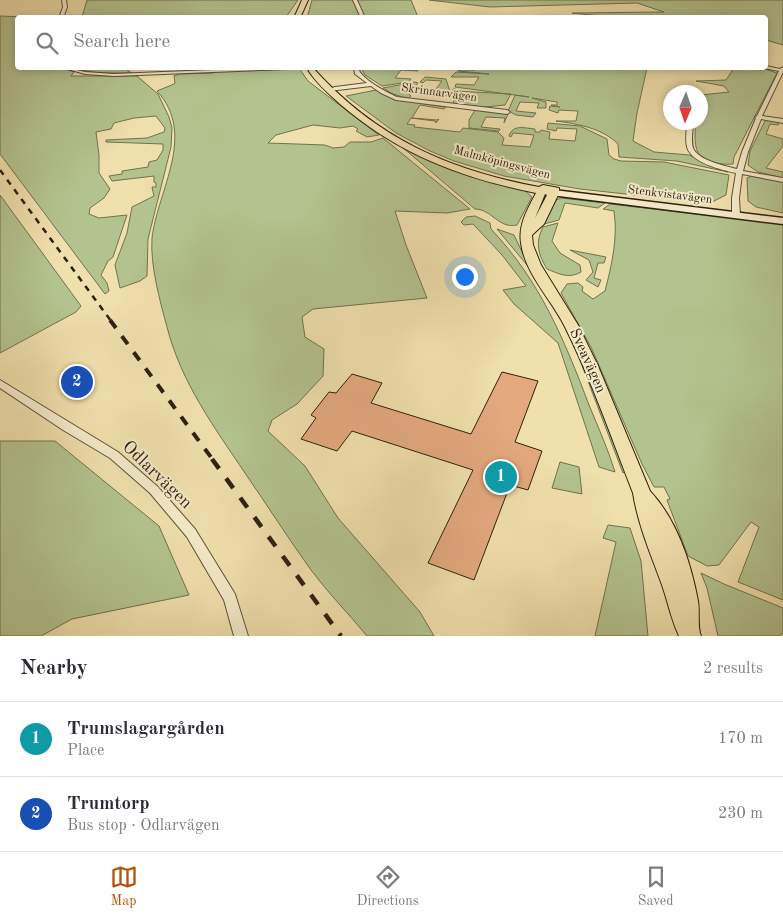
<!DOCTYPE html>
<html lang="en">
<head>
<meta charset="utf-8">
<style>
	:root { --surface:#fff; --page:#f7f7f7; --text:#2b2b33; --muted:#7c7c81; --line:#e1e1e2; --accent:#b45309 }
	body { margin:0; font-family:"Old Standard TT",serif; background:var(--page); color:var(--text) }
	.compass { position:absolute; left:663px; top:85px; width:45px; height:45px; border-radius:50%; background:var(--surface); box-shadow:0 2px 8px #0003; rotate:182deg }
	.you { position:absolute; left:464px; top:276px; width:18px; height:18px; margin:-12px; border:4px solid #fff; border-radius:50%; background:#1a73e8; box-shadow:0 0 0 8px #1a73e833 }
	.badge { display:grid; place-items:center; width:32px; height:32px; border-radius:50%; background:var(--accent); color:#fff; font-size:16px; font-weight:700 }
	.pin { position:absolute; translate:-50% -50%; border:2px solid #fff; box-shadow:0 1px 5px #0006 }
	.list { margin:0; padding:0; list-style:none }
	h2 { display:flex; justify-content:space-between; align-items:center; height:65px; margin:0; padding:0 20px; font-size:21px }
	h2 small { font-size:16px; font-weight:400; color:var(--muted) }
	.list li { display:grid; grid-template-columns:32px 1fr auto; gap:15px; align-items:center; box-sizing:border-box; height:75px; padding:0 20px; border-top:1px solid var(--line) }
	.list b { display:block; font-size:19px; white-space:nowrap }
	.list p { margin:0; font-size:16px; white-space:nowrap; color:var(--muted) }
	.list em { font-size:16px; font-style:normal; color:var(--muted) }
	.icon { flex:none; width:28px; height:28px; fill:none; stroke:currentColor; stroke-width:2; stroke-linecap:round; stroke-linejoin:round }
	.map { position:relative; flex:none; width:783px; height:636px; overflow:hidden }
	.search { position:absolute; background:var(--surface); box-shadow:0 2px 8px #0003; left:15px; right:15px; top:15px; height:55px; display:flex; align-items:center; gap:12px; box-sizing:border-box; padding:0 18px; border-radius:5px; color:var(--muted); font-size:19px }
	.sheet { height:215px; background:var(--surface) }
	nav { display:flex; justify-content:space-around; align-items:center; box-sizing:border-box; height:70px; border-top:1px solid var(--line); background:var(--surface); font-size:14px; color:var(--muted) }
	nav a { display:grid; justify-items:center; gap:2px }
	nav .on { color:var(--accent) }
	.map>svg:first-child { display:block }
	.green { fill:#b3c38f; stroke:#707250 }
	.building { fill:#e4a97f; stroke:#2d2012 }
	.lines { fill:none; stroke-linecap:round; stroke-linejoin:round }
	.street-casing { stroke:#5e5039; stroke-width:2 }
	.secondary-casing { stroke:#2d2012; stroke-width:3 }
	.primary-casing { stroke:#2d2012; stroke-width:2 }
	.street { fill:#f5ebca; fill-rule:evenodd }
	.secondary { fill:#f5ebca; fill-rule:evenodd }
	.primary { fill:#f0e0ad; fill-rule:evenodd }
	.rail-far2 { stroke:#2d2012; stroke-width:2.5; stroke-dasharray:6 6; stroke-linecap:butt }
	.rail-far1 { stroke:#2d2012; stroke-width:4; stroke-dasharray:10 10; stroke-linecap:butt }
	.rail { stroke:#2d2012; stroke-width:4.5; stroke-dasharray:12 12; stroke-linecap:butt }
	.labels { text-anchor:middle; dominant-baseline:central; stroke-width:4; stroke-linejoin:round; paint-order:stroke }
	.far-street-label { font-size:12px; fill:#2d2012; stroke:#f5ebca }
	.street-label { font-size:15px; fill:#2d2012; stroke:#f5ebca }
	.near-street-label { font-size:18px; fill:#2d2012; stroke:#f5ebca }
</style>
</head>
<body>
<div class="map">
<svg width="783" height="636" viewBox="0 0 783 636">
	<rect width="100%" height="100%" fill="#f0e0ad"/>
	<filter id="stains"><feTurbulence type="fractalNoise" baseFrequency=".004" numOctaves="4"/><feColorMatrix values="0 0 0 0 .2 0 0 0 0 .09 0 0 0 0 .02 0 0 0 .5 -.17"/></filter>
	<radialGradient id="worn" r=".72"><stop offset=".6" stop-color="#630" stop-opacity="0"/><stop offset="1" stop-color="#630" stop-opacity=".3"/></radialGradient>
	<!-- green -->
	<path class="green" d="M87,0h211l-12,17h-204z
		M312,0h99l7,17 -111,1z
		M429,0h354v45l-17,-5v-22h-146l-48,-5 92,-1 -27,-9 -147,4z
		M0,16l27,1 -9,1v50h44l12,4 -3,4h66l21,18 11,23 3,11 -1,19 -23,92 -1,37 -7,5 -20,7 -5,-23 12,-32 5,-26 22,-11 -2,-9h4v-4l-2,-1v-6l-42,5 -3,-5 13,-2v-3l26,-4 1,-5 8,-2 6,-10v-6l-57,-2v-2l41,-2 17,-6 1,-4 -9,-12 -22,2 -20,5 -3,6 -15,3 3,23v18l11,16 -6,9 -14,10 -1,6 10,4 28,-3 -14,42 -5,4 -7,14 6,8 2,8 -4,3 -105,-140z
		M71,68h53l8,5h-35z
		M213,68h86l9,13 71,54 -12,2 -11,-6 2,-2 -5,-3 -13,2 -27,-3 -37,10 -8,8 57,2 8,3 11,-1 6,-5h21l12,-4 87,71 -23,4 -52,-2 11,34 21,53 -114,11 -11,8 3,20 19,12 -1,27 -26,28 -25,16 -4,11 37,35 33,52 82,94 14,24h-67c-18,-22 -39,-43 -56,-66 -23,-32 -44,-65 -66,-97 -31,-46 -64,-91 -78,-146 -7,-26 -17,-62 -15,-89 6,-49 45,-103 5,-147l17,-7 1,-1 -1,-7 5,-2 34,-1z
		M361,68h55l2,3 -17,-1 -6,8 16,1 -2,3 -27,4 -17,-11z
		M477,68h170l-10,45 -4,28 21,11 35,3 39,17 -51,-11 -58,-4 -1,-13c-16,-16 -40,-20 -62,-23h20l2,-10 -19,-1 -1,3 -9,-3 1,-4 10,1 -9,-2h6v-3l-25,-4 14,4v6h-9l2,-5 -19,-1 -4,9 20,2 -3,4 -17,-2 -8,-4 7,-16 14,2 -74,-10 1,-3 18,1 5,-8h-28l5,-5 33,2 -31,-3 1,-1h16z
		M734,68h28l15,5 -43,84 -1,7c-13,1 -34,-2 -37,-17 -2,-8 0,-17 -1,-24l5,-1 1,-27 28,-3 -5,-6 -28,-5 30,-1z
		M425,77l21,2 6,19 -3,-2 -36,-4 6,-3h17l6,-8 -16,-1 -3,3 -3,-1z
		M415,82l3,1 -9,11 2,2 -2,2h-3l-13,-4 -10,-6z
		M455,88l1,3 55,3 -6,11 -20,2 -32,-3 2,-9 -3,-5z
		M376,90l18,9 52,8 -2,2 -24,-4 -8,13 25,2 2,-1 -3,4 -1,-2 -24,-3 -4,6 8,1 -1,2 46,5 3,-4 35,4 6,6 -2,7 28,2 4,-12 -21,-2 -2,4 -2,-1c4,-12 15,-8 26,-7v3h5l1,-2 9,2 -1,7 26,2 2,-12 -20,-1 -1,3 -9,-2 1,-6 32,3 27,13 2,16 5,4 7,2 43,1 65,13 -3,20 -14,7h-13l-119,-13 -76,-13 -50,-15 -24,-10 -34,-18 -50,-37z
		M475,110l33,4 -4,9 1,-5 -19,-1 -5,10 19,2 -1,2 -30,-3v-8z
		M771,120l8,2 -1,3 -8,-1 -4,10 17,5v7l-17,22 17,4v6l-25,-6 -10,-7 2,-14 15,-30z
		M402,147l42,20 79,22 9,8 -15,28c-19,4 -25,-16 -42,-16z
		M752,176l31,6v31l-27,-6 -8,-6 -1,-23z
		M0,195l81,111 -5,6 -76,41z
		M561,198l44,5 -7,5 -33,-5 -6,17 -15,4 10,-23z
		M610,204l173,20v376l-45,-18 21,-55 -8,-5 -32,43 -12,1 -19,-10 -21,-56 3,-1 -6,-12h-10l-12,-23 -51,-117 -30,-54 6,-9 11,-1 5,4 -1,4 11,8 12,-8c7,-27 13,-53 9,-80l-11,-2z
		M475,216l15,7 1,6c49,52 73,110 98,176 9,22 19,44 26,67l-16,-5 -41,-124 -44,-39 -11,-14 23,-4 -24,-31 -29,-31 -9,1 -3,-3 5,-5z
		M558,223l-6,18 8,12 20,12 1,7c-12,7 -22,2 -34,-3 -9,-15 -12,-26 -4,-42z
		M497,229l17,6 13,27 32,50 29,62 37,98 -2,1 -45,-118 -21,-45 -30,-45z
		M570,250l36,7 -2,6h-6l-4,15 7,2 -3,7 -12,-7 7,-8 -4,-12z
		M0,441h55l104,85 30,69 -117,24 -31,17h-41z
		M560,462l19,5 3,27 -30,-6z
		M608,525l22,3 11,33 7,75h-53l21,-94 -13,-4z
		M701,573l23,11 59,24v25l-4,3h-61l-11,-48z"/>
	<!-- building -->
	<path class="building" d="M502,372l36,9 -23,61 27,9 -14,39 -18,-5 -36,95 -46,-17 45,-93 -121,-39 -15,20 -36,-12 15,-21 -5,-3 18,-23 7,1 16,-19 30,9 -11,20 100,31z"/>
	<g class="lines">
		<!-- street casing -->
		<g class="street-casing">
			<path id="street" d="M62,0h4l1,7 -4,11h-4l4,-11z
				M353,0h4l8,18h-4z
				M766,66l14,3 3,-2v5l-21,44 21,3v4l-22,-4 -13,33 -5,19 40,7v4l-41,-8 -3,24 1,17 -4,2 -4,-2v-17l4,-25c-14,-3 -45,-10 -49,-26 -2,-8 0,-17 0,-25h6c0,9 -3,21 1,28 7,11 31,16 43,19l5,-17 14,-34 -1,-1 2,-1 22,-45 -15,-3z
				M64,68h5l16,4 29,2 150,-6h24l-2,1 -172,7 -29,-2z
				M354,68h4c3,11 28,24 39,29l110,13 3,2 -3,2 -111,-14 -15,-7 -10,-7 -42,5v-2l6,-2 32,-4 -12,-9z
				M0,380l118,72 40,35 37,42 40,65 13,42h-14l-10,-36 -37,-63 -37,-44 -40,-35 -47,-28 -63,-42z"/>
		</g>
		<!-- secondary casing -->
		<g class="secondary-casing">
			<path id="secondary" d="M554,190l229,28v6l-232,-29 -2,-2z"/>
		</g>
		<!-- primary casing -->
		<g class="primary-casing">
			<path id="primary" d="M302,0h6l-8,18h-6z
				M307,68h6c63,70 135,102 226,119l4,-2 16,3v5l-15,31 -12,11 1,10 8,20 37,60 20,41 52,125c27,29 41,72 48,110 2,11 -1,26 3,35h-22c-8,-17 -11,-34 -17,-51 -11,-30 -24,-60 -29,-92 -22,-56 -41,-112 -68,-166 -13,-27 -40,-53 -44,-84 -3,-18 7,-35 15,-50 -75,-15 -138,-39 -196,-89 -11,-10 -26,-23 -33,-36zM545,194l2,1 -12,23z"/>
		</g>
		<!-- street -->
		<use href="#street" class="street"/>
		<!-- secondary -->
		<use href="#secondary" class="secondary"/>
		<!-- primary -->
		<use href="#primary" class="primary"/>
		<!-- rail-far2 -->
		<path class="rail-far2" d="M0,170l111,151"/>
		<!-- rail-far1 -->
		<path class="rail-far1" d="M110,320l103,140"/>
		<!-- rail -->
		<path class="rail" d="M212,459l129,177"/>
	</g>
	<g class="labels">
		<!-- far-street labels -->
		<g class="far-street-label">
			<text transform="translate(439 93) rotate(8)">Skrinnarvägen</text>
			<text transform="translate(502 163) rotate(15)">Malmköpingsvägen</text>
			<text transform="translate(670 195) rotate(7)">Stenkvistavägen</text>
		</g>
		<!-- street labels -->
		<g class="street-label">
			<text transform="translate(587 361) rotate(66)">Sveavägen</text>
		</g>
		<!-- near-street labels -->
		<g class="near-street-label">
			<text transform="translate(157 475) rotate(44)">Odlarvägen</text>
		</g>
	</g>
	<rect width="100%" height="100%" filter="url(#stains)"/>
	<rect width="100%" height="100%" fill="url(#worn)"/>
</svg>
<svg class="compass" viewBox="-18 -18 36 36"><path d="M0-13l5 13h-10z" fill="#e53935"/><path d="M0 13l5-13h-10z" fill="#7c7c81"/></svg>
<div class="you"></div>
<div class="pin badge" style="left:501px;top:477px;background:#0f9aa8">1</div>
<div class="pin badge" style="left:77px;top:382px;background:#1a4fb4">2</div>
<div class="search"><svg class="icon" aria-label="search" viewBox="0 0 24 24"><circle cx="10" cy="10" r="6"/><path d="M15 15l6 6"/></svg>Search here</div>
</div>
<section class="sheet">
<h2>Nearby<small>2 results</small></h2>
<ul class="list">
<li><span class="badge" style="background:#0f9aa8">1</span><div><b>Trumslagargården</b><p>Place</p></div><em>170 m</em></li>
<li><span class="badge" style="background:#1a4fb4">2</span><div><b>Trumtorp</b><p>Bus stop · Odlarvägen</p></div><em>230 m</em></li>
</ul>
</section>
<nav>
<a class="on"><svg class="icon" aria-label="map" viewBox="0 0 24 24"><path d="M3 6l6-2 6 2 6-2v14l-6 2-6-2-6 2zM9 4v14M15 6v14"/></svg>Map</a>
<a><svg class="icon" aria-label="directions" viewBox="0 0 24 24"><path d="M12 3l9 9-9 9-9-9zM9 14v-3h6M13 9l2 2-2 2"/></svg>Directions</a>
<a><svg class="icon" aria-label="saved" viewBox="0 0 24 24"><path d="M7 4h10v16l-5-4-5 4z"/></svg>Saved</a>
</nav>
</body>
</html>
